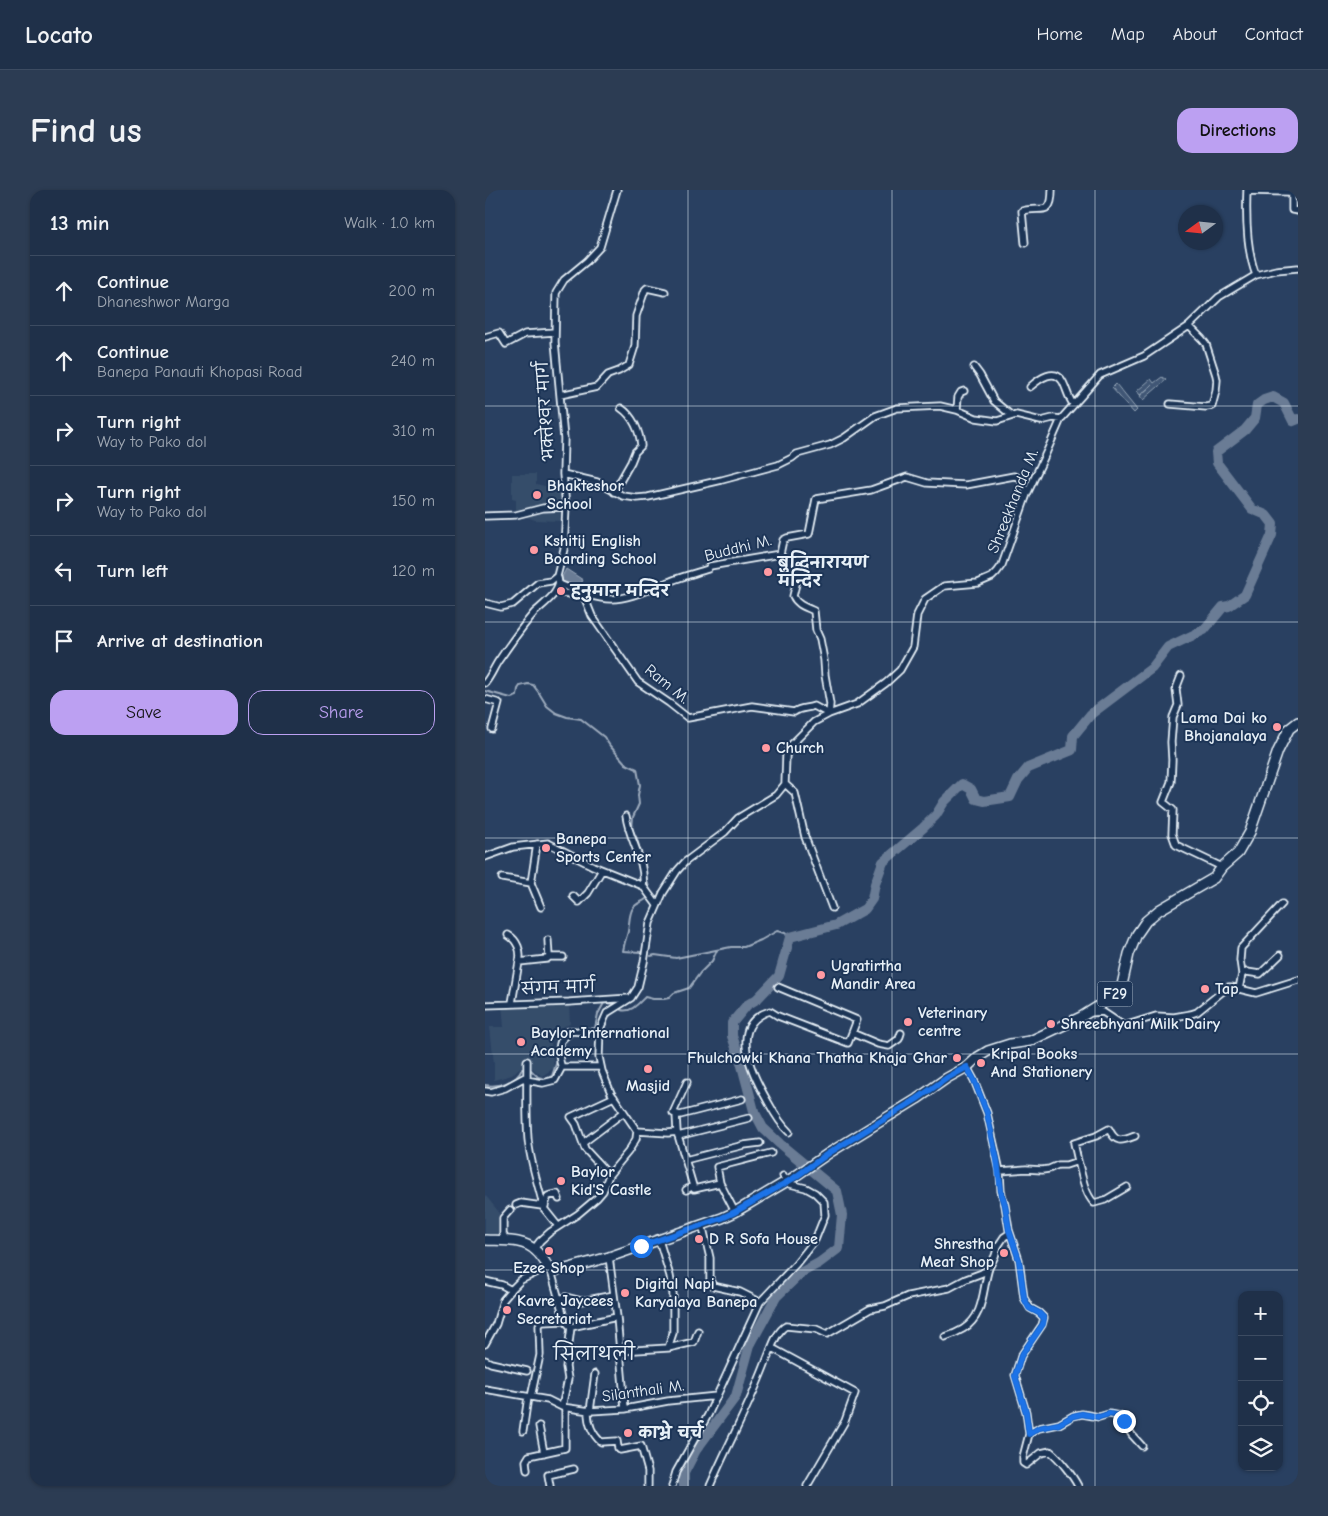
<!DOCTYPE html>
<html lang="en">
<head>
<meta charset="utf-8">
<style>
	:root { --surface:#1f3049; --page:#2c3c53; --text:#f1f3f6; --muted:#a1a9b4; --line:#3c4b61; --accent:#bca0f2 }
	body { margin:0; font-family:"Comic Neue","Playpen Sans Deva",sans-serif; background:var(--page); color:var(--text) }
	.controls { position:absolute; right:15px; bottom:15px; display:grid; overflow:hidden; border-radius:10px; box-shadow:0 1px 4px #0004 }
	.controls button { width:45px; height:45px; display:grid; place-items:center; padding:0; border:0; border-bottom:1px solid var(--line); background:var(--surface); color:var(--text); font:25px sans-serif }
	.compass { position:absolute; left:693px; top:15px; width:45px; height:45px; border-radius:50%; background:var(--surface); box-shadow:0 1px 4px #0004; rotate:255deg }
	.stop { position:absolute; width:15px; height:15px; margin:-11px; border:4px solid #1a73e8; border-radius:50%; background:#fff }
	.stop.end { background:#1a73e8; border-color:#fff; box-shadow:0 1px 5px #0008 }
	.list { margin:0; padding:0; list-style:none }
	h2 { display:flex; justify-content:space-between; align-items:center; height:65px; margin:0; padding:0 20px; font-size:21px }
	h2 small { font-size:16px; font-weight:400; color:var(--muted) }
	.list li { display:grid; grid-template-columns:32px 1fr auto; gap:15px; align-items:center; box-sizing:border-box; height:70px; padding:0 20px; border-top:1px solid var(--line) }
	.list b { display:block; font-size:19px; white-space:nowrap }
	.list p { margin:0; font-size:16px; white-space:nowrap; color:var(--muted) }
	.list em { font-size:16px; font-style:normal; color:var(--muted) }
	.actions { display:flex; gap:10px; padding:15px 20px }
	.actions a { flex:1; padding:11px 0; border:1px solid var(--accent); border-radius:15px; text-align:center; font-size:18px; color:var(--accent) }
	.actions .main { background:var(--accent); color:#111 }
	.icon { flex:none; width:28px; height:28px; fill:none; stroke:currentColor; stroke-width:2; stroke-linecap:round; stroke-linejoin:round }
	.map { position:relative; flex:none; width:813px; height:1296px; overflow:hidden; border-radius:15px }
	header { display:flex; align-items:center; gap:30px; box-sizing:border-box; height:70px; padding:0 25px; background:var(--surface); border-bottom:1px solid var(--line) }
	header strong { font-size:24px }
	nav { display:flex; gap:28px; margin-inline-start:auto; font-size:18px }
	.intro { display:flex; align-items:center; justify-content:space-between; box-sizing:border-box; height:120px; padding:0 30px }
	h1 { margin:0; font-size:35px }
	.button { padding:12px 22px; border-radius:15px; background:var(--accent); color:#111; font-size:18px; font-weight:700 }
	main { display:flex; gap:30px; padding:0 30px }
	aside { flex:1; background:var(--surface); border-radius:15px; box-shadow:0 1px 4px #0004 }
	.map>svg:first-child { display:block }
	.built { fill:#364d6b }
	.green { fill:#415774; stroke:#94a4b6 }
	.water { fill:#6b7c95; stroke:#9dabbd }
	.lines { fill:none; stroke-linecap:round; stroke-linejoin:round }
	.stream { stroke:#9dabbd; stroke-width:2 }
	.river { stroke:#6b7c95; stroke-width:10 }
	.street-casing { stroke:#e8f1f8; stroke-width:9 }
	.primary-casing { stroke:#e8f1f8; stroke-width:12 }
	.street { stroke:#1d3557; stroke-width:5.5 }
	.primary { stroke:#1d3557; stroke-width:9 }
	.route { stroke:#1a73e8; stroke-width:6 }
	.grid { fill:none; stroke:#e8f1f8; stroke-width:1; stroke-opacity:0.55 }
	.poi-dot { fill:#ff9aa2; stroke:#1d3557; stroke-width:2 }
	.labels { text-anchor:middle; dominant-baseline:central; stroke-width:4; stroke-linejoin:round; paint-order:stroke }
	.shield { fill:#1d3557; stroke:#abb9c8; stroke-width:1 }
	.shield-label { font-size:15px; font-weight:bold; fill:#e8f1f8 }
	.street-label { font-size:16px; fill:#e8f1f8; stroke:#1d3557 }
	.poi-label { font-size:16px; font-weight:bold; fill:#e8f1f8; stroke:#1d3557; text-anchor:start }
	.neighbourhood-label { font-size:18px; fill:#e8f1f8; stroke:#1d3557 }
</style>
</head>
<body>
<header>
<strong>Locato</strong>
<nav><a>Home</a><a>Map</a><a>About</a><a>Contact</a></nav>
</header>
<div class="intro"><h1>Find us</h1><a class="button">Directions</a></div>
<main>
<aside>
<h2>13 min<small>Walk · 1.0 km</small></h2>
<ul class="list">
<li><svg class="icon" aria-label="ahead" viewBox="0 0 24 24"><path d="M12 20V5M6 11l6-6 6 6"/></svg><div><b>Continue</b><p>Dhaneshwor Marga</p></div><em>200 m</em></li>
<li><svg class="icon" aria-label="ahead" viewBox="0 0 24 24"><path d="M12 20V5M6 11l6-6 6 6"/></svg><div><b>Continue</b><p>Banepa Panauti Khopasi Road</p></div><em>240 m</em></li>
<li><svg class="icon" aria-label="right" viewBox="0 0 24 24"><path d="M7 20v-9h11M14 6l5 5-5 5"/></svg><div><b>Turn right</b><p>Way to Pako dol</p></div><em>310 m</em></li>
<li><svg class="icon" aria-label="right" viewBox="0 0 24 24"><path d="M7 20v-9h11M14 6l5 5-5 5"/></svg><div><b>Turn right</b><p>Way to Pako dol</p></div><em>150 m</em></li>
<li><svg class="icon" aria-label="left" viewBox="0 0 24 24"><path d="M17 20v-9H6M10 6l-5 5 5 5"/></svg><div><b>Turn left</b></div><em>120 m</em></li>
<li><svg class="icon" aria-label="arrive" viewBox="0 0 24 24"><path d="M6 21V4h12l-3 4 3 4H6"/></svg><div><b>Arrive at destination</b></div></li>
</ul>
<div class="actions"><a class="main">Save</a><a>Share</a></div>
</aside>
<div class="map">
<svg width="813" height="1296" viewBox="0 0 813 1296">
	<rect width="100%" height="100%" fill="#294061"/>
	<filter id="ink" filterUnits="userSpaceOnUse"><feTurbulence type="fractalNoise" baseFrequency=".02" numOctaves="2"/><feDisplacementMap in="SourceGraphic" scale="10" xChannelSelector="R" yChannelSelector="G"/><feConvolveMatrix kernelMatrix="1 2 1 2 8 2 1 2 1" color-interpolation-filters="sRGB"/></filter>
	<g filter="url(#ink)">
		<!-- built -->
		<path class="built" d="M27,284h24v10l25,6 2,17 -2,14 -26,-1 -19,-7v-13l-4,-1z
			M84,812l1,22 -18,7 -2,6 4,31 -12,8 -10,-8 -8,-2 -6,3 -6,6 -18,5v-16l-4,-37h14l-2,-24z
			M0,1005l13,16 3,8 2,16 -18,-1z"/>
		<!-- green -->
		<path class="green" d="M677,187l4,3 -23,20 -3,-4 12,-11 -12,10 -3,-4 14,-12 3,4z
			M631,194l21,26 -3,3 -22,-25z"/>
		<!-- water -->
		<path class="water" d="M81,379l17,11 -4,8 -3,2 -15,-8 -1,-1z"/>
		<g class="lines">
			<!-- stream -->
			<path class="stream" d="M0,501l26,7 6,-2 1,-7 2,-3 8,-2 5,1 6,8 8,13 9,7 11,4 14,2 23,18 6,9 16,18 11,5 3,16 -2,10 1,9 -6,13 -1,12 5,10 7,26
				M161,687l4,14
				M157,764l-1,-2 -18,-1c1,-6 2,-10 4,-16 3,-8 1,-20 6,-27 4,-6 12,-6 16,-12
				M166,766l4,-1 21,3 55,-11h13l17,-7 16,-9 8,2 5,4
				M136,820c10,3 18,-7 24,-13l8,2h11l5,-1 5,-5 15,-5 11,-15 12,-12 5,-11
				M72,854c5,-27 21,-13 38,-16l3,-14 6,-11 12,1
				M0,895c12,3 32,-3 37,-16h8l8,8 8,2 6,-3 5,-15"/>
			<!-- river -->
			<path class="river" d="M199,1296v-13l12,-23 40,-54 14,-51 26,-48 26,-25 17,-9 20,-15 3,-33 -5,-24 -57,-47 -17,-16 -9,-17 -13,-49 -9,-26v-13l15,-18 10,-6 22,-23 11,-39 46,-12 29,-16 7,-10 3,-15 8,-22 40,-34 13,-13 8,-13 18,-18 9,5 5,10 8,2 26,-4 8,-17 10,-12 44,-18 1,-14 18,-22 61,-46 16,-21 36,-17 19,-23 6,-1 16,-11 27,-60 1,-11 -7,-9 -14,-6 -35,-46 -1,-11 29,-22 10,-12 2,-13 7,-5 9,-3 11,6 9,18 5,-2"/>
			<!-- street casing -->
			<g class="street-casing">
				<path id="street" d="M762,0c-1,25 0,62 9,85
					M762,1l43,1 2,3v15l6,1
					M540,53l-3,-32c20,-5 30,6 30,-21
					M0,147l14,-4 7,11 19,-10 30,-2
					M489,177l6,8 14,26 18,15
					M545,197c9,-8 25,-20 33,-5 4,8 5,15 10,22
					M75,205l37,-8 11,-12 11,-4 10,-6 6,-19 1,-30 9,-26 2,-2 18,4
					M685,214l36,3 6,-1 4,-15 1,-11 -1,-5 -10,-31 -4,-5 -13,-13
					M472,220l1,-13 3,-5 3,-1
					M78,284l34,8 26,14 14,2 11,-1 74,-17 56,-15 14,-7 5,-4 33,-9 14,-7 31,-22 22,-8 43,-2 17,4 19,8 21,3 19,-6 25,6 12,-3 8,1
					M129,302l17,-30 4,-10 6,-6c-1,-14 -8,-30 -20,-38
					M0,326l31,-1 27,-7 23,-1
					M74,394c15,6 36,15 52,15 20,0 42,-12 60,-18 12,-5 25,-8 37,-12l2,-3 70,-12 3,-14 4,-2 22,-4 7,-35 55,-9 36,-13 20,6 39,2 48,-9 6,2 7,16
					M70,402l29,4 8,20 46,66 31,21 19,15 64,-12 42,6c7,-5 12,-3 20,-6l15,8 1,-10 -5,-29 -1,-15 -4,-21 -4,-9 -2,-19c-8,-4 -17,-6 -21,-15l4,-16v-12l-9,-5 -8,-9
					M0,413l16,4 12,-3 25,-21 13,-2 6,-5
					M696,486l-5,13 2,16 -5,12 -2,25 1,18 -1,22 -8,20 10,8 -1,24 4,11 46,22
					M0,493c6,-7 9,-16 14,-23 11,-16 23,-33 35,-47 9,-9 31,-23 23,-37l7,-27 2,-42 -3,-33 1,-35 -9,-97 1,-49 8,-13 23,-19 13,-14 17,-57
					M0,509l14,4 -7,26
					M300,594l10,9 10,44 27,71
					M141,626c3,24 20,45 17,70l14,19
					M52,654l-6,39 10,24
					M0,667l28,-10 35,-4 45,23 50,20
					M17,688l29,5
					M88,706l6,6 9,-9 14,-23
					M23,745c9,5 14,16 11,27
					M63,750l1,17h14
					M757,784l-2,-14 1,-12 41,-44
					M293,797l79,33 -5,13
					M754,799l3,-15 5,-2 13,2 20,-19
					M27,813l7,-41 28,-3 2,-2
					M0,815l84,-3 61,-4
					M604,823l14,-1 21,14 32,-10 18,1 17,-3 6,-2 31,-25h3l25,6 42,-13
					M42,871c0,26 -1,52 1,78 2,21 9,42 14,62v5l16,20
					M77,877h39
					M482,877l7,13 13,33 13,58 1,20 4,14 4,25 10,30 5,38 6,10 9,5 5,5 -2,7 -21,31 -6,19 11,37 3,22 -6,23v6l3,2 15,-12 9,-2c9,7 23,25 28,35
					M41,890l17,3 12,-3 7,-13c-3,-5 -4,-20 -1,-26 2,-3 7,-7 10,-10l15,1 14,3
					M202,892l-14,31 7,2 62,-16
					M0,901l6,1 14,-4 22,-12
					M191,924l1,18
					M152,941l31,2 9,-1 16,54 -7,4
					M304,942c-10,-9 -16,-21 -22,-32 -15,-26 -40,-76 3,-89l8,5 70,27 4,-10 26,11 11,2 10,-7 2,-6
					M193,946l71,-18
					M98,953l41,-31
					M200,970l59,-15 16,-2
					M593,971l-4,-18 22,-7 13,-7c7,15 13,12 26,7
					M515,981l26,-2 16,1 7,-1 9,-4h8l12,-4c4,14 6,31 16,42l11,-3 22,-13
					M124,985l-24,-26 -9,-25 -5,-7 43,-20
					M235,993l-3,-16 54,-14
					M208,996l1,3 26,-6 15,29
					M31,1015l5,-2 21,3
					M59,1019l4,-13 9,-2 2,5
					M217,1034l8,34v22l3,6 27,6 20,10
					M21,1050l-3,-6v-16l7,-8
					M49,1059l6,-8 10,-9 28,-18 19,-16 6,-7 6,-16 19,-23 8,-13 1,-8 -26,-38 -9,-22 -3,-14 1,-28 7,-16 24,-15 7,-11 6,-25 6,-39 13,-30 14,-22 8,-9 40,-30 13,-14 38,-23 9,-11 1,-28 3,-9 25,-25 15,-8 28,-10 29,-21 14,-13 13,-23 4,-32 8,-16 19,-13 34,-3 14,-6 5,-5 5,-7 25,-71 20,-43 14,-32 39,-44 44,-19 45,-30 30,-29 37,-22 20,-5 22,-2
					M124,1067l8,60 8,92
					M66,1081l14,50 6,6 46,-10
					M0,1091l17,4 9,5
					M74,1109l7,-2 16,4 32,-6
					M460,1147c6,-2 13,-5 18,-8 22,-13 19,-40 26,-61
					M0,1154l11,-20 7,-24 10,-12 8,-8 27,-13
					M183,1158l26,-6 4,-11
					M287,1158l83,45 -10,28 -38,65
					M135,1161l48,-3 5,-15v-39l-3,-18 -11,-36
					M0,1170l6,3 36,8
					M0,1199l63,11 14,7 28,4 35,-2 43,-8 49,-5
					M46,1207l9,-42 -1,-30 3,-3 23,-1
					M77,1217l6,-28 -2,-12 5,-40
					M103,1221c0,12 4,23 13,31l16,-1 1,7 2,2 21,-4 7,25v15
					M105,1221l5,-37
					M54,1236l5,27
					M38,1241l5,-34
					M544,1244l10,-6 20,-4 14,-8 9,-2 17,3 10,-3 11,2 12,19 10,11
					M42,1280l-1,-9 3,-5 36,-8v-40
					M65,1296l-2,-11 26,-6
					M187,1296l4,-14 32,-57 52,-113 36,-38 19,-24 10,-25 -1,-13 -9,-9 -9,-5 -16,-4 -7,-8
					M225,1296c18,-42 41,-83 57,-127 4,-9 9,-28 19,-33l30,3 11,5 43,-25 15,-3 23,-10 41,-8 17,-9 16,-6 7,-5 6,-12 3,-10 6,-9 6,-4"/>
			</g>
			<!-- primary casing -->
			<g class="primary-casing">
				<path id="primary" d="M0,1050c16,1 39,-2 51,11 6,5 10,13 15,20l15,-2 43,-12 113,-39 13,-6 59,-35 35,-24 88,-54 30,-21 20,-11 11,-10 10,-6 22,-7 20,-3 51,-24 24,-15 14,-11 3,-6 7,-31 8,-20 9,-13 13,-11 55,-32 8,-11 16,-14 12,-21 28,-81 11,-22 9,-7"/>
			</g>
			<!-- street -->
			<use href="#street" class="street"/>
			<!-- primary -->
			<use href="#primary" class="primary"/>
		</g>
	</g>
	<g class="lines" filter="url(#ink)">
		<!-- route -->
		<path class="route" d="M156,1056l81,-28 13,-6 59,-34 35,-25 88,-54 30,-21 20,-11 7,13 13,33 10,47 4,31 4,14 4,25 10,30 5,38 5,10 10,5 5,5 -1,6 -22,32 -6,20 11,36 3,22 10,-6 20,-4 14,-8 9,-2 17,3 10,-3 12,2 3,5"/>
	</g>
	<!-- grid -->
	<path class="grid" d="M203,0v1296M407,0v1296M610,0v1296M0,216h813M0,432h813M0,648h813M0,864h813M0,1080h813"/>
	<!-- markers -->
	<g class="poi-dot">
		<circle cx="52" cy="305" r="5"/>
		<circle cx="49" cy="360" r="5"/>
		<circle cx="283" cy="382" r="5"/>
		<circle cx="76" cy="401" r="5"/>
		<circle cx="792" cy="537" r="5"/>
		<circle cx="281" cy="558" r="5"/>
		<circle cx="61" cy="658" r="5"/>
		<circle cx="336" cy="785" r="5"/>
		<circle cx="720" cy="799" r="5"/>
		<circle cx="423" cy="832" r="5"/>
		<circle cx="566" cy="834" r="5"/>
		<circle cx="36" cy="852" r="5"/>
		<circle cx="472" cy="868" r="5"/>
		<circle cx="496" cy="873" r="5"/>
		<circle cx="163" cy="879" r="5"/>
		<circle cx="76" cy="991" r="5"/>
		<circle cx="214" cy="1049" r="5"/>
		<circle cx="64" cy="1061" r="5"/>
		<circle cx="519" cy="1063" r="5"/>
		<circle cx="140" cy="1103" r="5"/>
		<circle cx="22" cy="1120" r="5"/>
		<circle cx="143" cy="1243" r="5"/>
	</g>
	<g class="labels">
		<!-- shield labels -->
		<rect class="shield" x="612.5" y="791.5" width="35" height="25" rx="4"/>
		<g class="shield-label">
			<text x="630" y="804">F29</text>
		</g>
		<!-- street labels -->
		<g class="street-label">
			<text transform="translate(61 221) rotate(-94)">भक्तेश्वर मार्ग</text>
			<text transform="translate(528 311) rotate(-68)">Shreekhanda M.</text>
			<text transform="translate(253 358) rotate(-14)">Buddhi M.</text>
			<text transform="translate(182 494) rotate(39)">Ram M.</text>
			<text transform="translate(73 798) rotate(-2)">संगम मार्ग</text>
			<text transform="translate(158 1201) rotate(-8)">Silanthali M.</text>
		</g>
		<!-- poi labels -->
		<g class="poi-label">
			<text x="62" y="296">Bhakteshor<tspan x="62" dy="18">School</tspan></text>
			<text x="59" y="351">Kshitij English<tspan x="59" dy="18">Boarding School</tspan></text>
			<text x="293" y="373">बुद्धिनारायण<tspan x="293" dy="18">मन्दिर</tspan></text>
			<text x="86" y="401">हनुमान मन्दिर</text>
			<text x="782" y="528" text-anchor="end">Lama Dai ko<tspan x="782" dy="18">Bhojanalaya</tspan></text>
			<text x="291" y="558">Church</text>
			<text x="71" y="649">Banepa<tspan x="71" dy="18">Sports Center</tspan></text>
			<text x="346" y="776">Ugratirtha<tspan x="346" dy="18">Mandir Area</tspan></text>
			<text x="730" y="799">Tap</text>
			<text x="433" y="823">Veterinary<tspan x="433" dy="18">centre</tspan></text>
			<text x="576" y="834">Shreebhyani Milk Dairy</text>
			<text x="46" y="843">Baylor International<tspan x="46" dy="18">Academy</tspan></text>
			<text x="506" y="864">Kripal Books<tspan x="506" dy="18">And Stationery</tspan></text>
			<text x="462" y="868" text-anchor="end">Fhulchowki Khana Thatha Khaja Ghar</text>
			<text x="163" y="896" text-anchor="middle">Masjid</text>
			<text x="86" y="982">Baylor<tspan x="86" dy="18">Kid'S Castle</tspan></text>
			<text x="224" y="1049">D R Sofa House</text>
			<text x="509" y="1054" text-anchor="end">Shrestha<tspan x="509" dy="18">Meat Shop</tspan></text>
			<text x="64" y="1078" text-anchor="middle">Ezee Shop</text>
			<text x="150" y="1094">Digital Napi<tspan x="150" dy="18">Karyalaya Banepa</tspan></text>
			<text x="32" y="1111">Kavre Jaycees<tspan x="32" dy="18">Secretariat</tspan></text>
			<text x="153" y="1243">काभ्रे चर्च</text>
		</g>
		<!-- neighbourhood labels -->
		<g class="neighbourhood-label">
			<text x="109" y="1164">सिलाथली</text>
		</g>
	</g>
</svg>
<div class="controls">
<button>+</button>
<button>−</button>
<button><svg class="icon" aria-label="locate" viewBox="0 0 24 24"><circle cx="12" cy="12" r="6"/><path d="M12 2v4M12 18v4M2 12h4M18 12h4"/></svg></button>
<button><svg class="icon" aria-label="layers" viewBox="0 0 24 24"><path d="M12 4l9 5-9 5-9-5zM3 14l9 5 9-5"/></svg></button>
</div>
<svg class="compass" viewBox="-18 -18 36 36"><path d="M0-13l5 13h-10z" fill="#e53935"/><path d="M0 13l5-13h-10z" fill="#a1a9b4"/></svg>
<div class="stop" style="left:156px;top:1056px"></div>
<div class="stop end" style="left:639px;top:1231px"></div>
</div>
</main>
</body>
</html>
